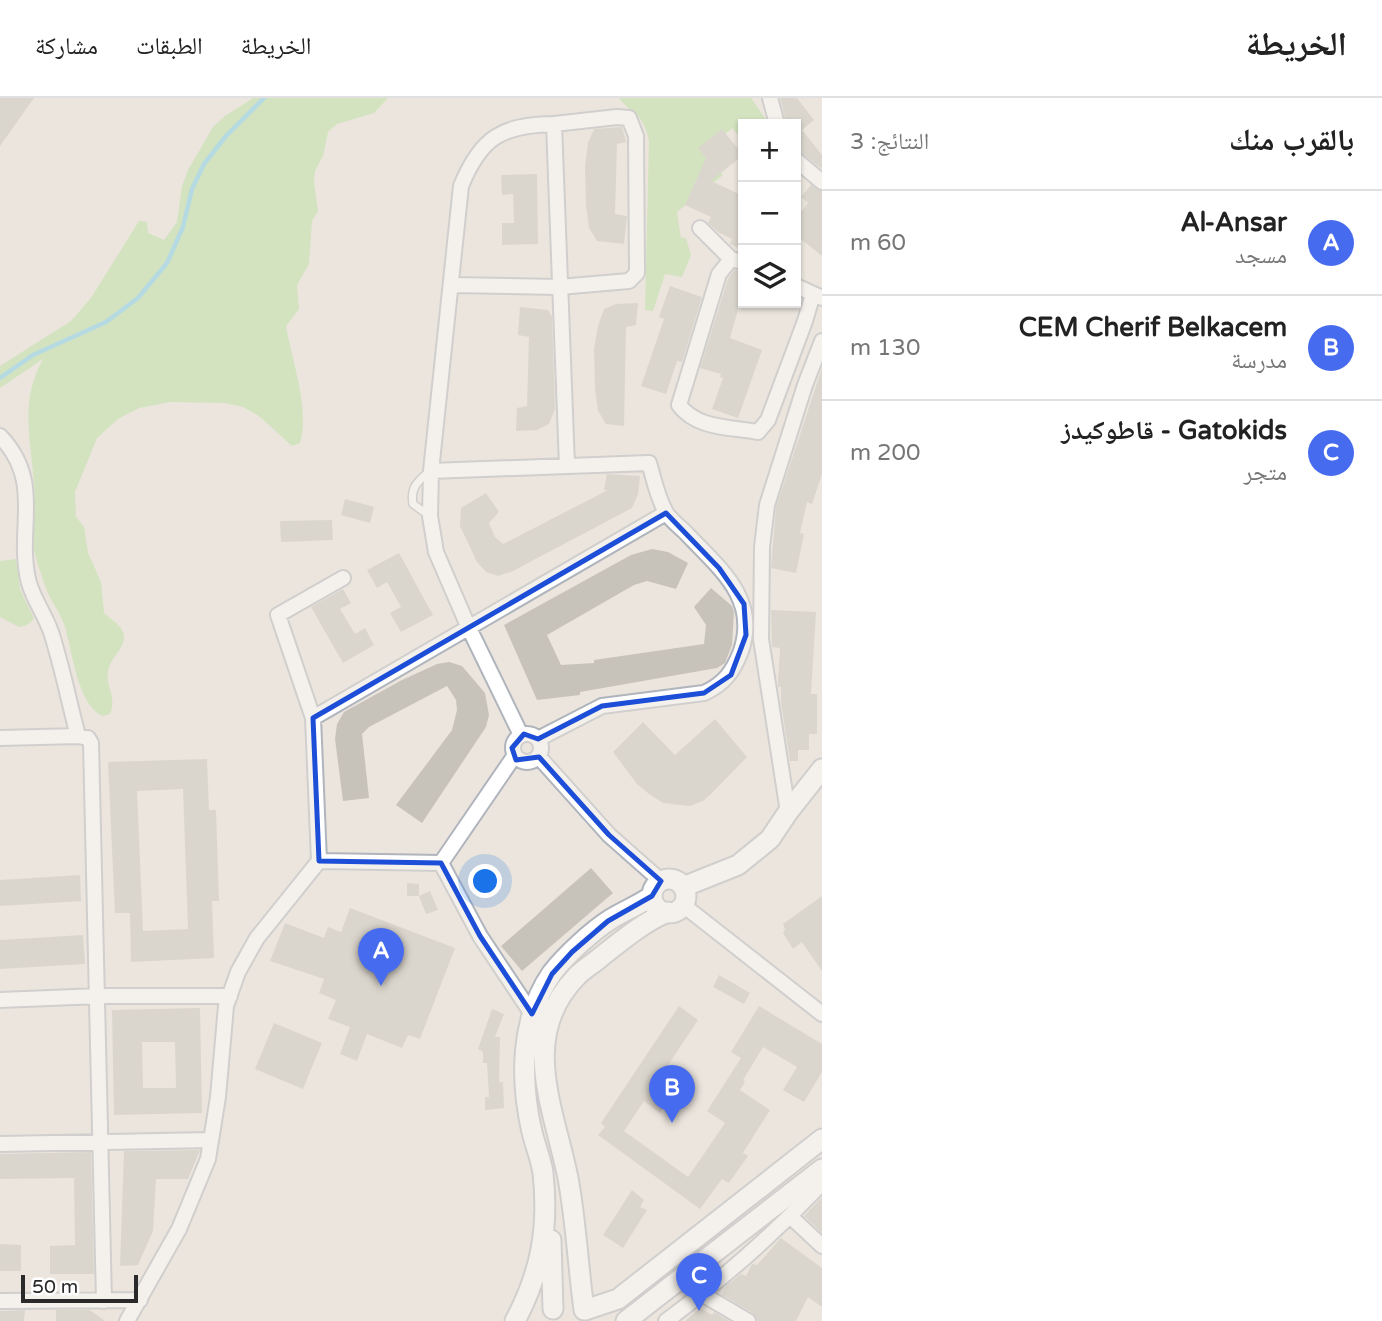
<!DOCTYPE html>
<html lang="ar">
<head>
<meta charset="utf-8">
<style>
	:root { --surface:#fff; --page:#f6f6f6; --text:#222; --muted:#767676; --line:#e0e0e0; --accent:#476bee }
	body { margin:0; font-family:"Varela Round","Noto Naskh Arabic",sans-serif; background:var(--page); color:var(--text); direction:rtl }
	.controls { position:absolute; right:21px; top:21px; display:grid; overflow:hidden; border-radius:0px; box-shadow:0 2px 5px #0004 }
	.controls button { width:63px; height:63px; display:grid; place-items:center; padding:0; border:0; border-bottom:2px solid var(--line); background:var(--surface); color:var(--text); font:35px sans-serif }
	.scale { position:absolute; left:21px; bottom:18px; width:117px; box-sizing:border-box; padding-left:7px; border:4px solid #2a2a2a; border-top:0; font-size:19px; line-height:24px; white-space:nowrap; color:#2a2a2a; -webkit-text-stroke:5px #fff; paint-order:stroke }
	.you { position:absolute; left:486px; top:784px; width:24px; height:24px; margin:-18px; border:5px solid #fff; border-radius:50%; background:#1a73e8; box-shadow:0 0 0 10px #1a73e833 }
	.badge { display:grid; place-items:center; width:46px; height:46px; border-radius:50%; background:var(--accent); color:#fff; font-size:23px; font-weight:700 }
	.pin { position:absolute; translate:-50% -58px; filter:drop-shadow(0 2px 4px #0008) }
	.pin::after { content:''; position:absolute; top:37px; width:24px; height:21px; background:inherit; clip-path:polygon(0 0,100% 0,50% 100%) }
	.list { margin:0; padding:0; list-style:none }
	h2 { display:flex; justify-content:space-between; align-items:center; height:91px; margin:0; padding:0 28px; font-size:30px }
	h2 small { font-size:23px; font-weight:400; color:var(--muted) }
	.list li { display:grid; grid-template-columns:46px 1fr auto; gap:21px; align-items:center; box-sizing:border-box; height:105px; padding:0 28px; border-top:2px solid var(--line) }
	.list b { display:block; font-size:26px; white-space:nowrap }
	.list p { margin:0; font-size:23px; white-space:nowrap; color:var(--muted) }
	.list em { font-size:23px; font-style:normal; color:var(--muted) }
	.icon { flex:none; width:38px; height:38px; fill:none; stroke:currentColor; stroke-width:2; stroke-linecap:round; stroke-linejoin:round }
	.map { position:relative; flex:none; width:822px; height:1223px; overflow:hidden; direction:ltr }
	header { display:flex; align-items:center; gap:42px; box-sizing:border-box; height:98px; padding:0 35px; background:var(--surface); border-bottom:2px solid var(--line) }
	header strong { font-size:33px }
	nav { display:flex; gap:38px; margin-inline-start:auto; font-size:24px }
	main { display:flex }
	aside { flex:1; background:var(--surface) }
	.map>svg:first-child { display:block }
	.green { fill:#b5df9d }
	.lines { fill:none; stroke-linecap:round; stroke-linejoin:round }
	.stream { stroke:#76cce7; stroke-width:4.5 }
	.building { fill:#c7c3bb; fill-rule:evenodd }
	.service-casing { stroke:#b0b4bd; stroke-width:10 }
	.minor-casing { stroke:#b0b4bd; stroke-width:18 }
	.secondary-casing { stroke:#b0b4bd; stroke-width:23 }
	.service { stroke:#fff; stroke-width:7 }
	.minor { stroke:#fff; stroke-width:14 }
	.secondary { stroke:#fff; stroke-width:19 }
	.marked { fill:none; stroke:#1d4ed8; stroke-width:5; stroke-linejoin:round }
</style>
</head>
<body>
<header>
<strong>الخريطة</strong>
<nav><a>الخريطة</a><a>الطبقات</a><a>مشاركة</a></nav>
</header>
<main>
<aside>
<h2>بالقرب منك<small>النتائج: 3</small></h2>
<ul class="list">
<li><span class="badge">A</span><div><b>Al-Ansar</b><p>مسجد</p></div><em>60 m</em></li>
<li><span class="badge">B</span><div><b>CEM Cherif Belkacem</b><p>مدرسة</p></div><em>130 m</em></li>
<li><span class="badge">C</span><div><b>Gatokids - قاطوكيدز</b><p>متجر</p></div><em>200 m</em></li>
</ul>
</aside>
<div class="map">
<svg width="822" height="1223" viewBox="0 0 822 1223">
	<rect width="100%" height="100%" fill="#ebe5dd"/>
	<!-- green -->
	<path class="green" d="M253,0h135l-14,15 -37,11 -9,8 -5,24 -8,15 -1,12 4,28 -6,10 -3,43 -12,21 2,24 -13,17c6,35 24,83 14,117l-8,3 -33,-30 -16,-9 -18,-4 -55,-1 -31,6 -21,11 -21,19 -22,54 1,25 8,10 4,26 13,29 3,31c5,5 17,12 19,19 5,13 -10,23 -14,35 -6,19 9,27 1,47l-8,2c-26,-14 -29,-65 -38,-92 -4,-11 -12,-22 -17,-33 -5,-13 -10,-28 -13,-41 -5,-22 2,-44 0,-65 -3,-47 -15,-82 9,-126l-43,29v-22l71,-45 20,-23 48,-77 8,1 1,11 16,7 13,-18 5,-36 6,-16 25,-43 12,-11z
		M619,0h132l18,26h-26v17l-11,-13 -29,26 20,21 -46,37 4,26h5l5,17 -9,22 -17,-3 -12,37 -8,-1 4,-169c-6,-29 -14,-23 -30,-43z
		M16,461l4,30 14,30 -7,6 -8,2 -19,-10v-56z"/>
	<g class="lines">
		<!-- stream -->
		<path class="stream" d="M0,280l33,-23 73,-33 32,-24 29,-35 16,-36 9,-38 12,-25 22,-28 38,-38"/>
	</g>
	<!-- building -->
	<path class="building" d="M0,0h34l-34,48z
		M780,0h17l17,22 -12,10 20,25v14l-26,-20v-25h-6l-5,-6z
		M622,29l4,15 -9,2 -2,70 12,2 -3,28 -27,-3 -8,-13 -3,-23 -1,-39 3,-23 6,-14z
		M722,31l21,26 -32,26 32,15v54l-13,-6 2,-5 -14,-7 -10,-9 3,-6 -26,-12 21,-47 -8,-10z
		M537,76l1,70 -36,1v-22h12l-1,-29 -11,1 -1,-20z
		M811,87l11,6v65l-26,-21v-16l12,-16 -7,-6z
		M734,172l9,1v35h-4l-9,32 32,12 -24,68 -26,-9 11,-31 -3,-1 1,-3 -21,-6 28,-89z
		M670,188l32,11 -20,65 -5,-1 -11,33 -25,-8 23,-67 -5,-2z
		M638,205l-2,22 -10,2 -2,99 -18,-2 -8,-13 -3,-22 -1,-40 4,-23 6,-17 12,-5z
		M520,209l28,3 4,7 3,92 -6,15 -12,6 -21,1 1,-23 10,-2 2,-69 -11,-2z
		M822,270v106l-10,30 -5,-2 -7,31 4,1 -8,39 -25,-5 5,-61z
		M607,376l33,2 -2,18 -6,14 -119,63 -15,5 -12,-4 -9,-10 -17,-36 1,-18 25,-15 13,19 -10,11 6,14 8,7 105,-54h-4z
		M345,401l29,8 -4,16 -29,-8z
		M332,422l1,20 -52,2 -1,-21z
		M652,451l16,3 20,11 -12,26 -29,-8 -13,4 -87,50 14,30 33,-2v-3l110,-16 2,-19 -12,-18 17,-19 21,18 2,6 -2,33 -7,18 -8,5 -137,24v3l-43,5 -33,-75 127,-70z
		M399,455l34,62 -32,17 -11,-19 11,-6 -14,-25 -10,6 -10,-18z
		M343,491l8,14 -11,6 15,25 10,-6 9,17 -31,18 -32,-56z
		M771,512l45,2 -5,82h6v40h-8v16h-11v11h-8l-9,-58v-16h-3v-5l2,-34 -8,-1z
		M449,564l13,4 23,27 4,22 -3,12 -64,96 -26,-18 56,-75 5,-20 -1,-10 -9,-14 -78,41 -7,7 7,64 -26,3 -8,-62 2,-15 7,-12 58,-32 35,-16z
		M715,621l32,38 -35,36 -9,8 -13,5 -27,-3 -14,-9 -12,-10 -24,-32 30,-30 32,33z
		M207,661l2,51h7l3,91h-7l2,57 -83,4 -1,-49h-15l-7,-151zM183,691l5,140 -45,2 -6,-140z
		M591,770l22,25 -91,78 -21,-25z
		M80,777l1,26 -81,5v-26z
		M407,785l12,1v12l11,-5 8,19 -12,4 -7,-18h-12z
		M822,798v75l-20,-29 -9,7 -10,-16 2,-3 -2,-6z
		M350,810l105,40 -35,91 -12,-4 -6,13 -35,-14 -10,27 -17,-7 10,-27 -22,-8 8,-19 -17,-7 5,-14 -54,-18 15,-38 39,15 4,-11 13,5z
		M83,837l2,29 -85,5v-29z
		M719,877l31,18 -6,11 -31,-17z
		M679,908l19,14 -44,66 16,12 -10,15 -16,-12 -20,30 64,46 37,-54 -18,-12 34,-53 -10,-6 28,-46 63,38v28l-18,30 -21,-12 14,-23 -34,-20 -20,33 2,2 -5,8 30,20 -27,43 5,3 -19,27 -7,-4 -22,30 -102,-74 7,-8 -4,-4z
		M200,910l2,105 -88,2 -2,-105zM142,944h33l1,46h-33z
		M492,911l12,5 -9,23h5l-1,45h4l1,26 -19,2v-13h4l-2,-34h-4v-11l-5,-3z
		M274,925l48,20 -19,46 -48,-20z
		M200,1052l-12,29h-32l-3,52 -15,34 -18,1 4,-115z
		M91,1054l3,122h-44v-28l25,-1 -1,-67 -74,1v-25z
		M632,1092l12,10 -4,7 7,3 -24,38 -20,-13z
		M822,1099v36l-18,-17z
		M781,1140l41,30v39l-14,-10 -12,24h-38l-5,-8 -31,-18 4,-9 15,-12 5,2 6,-12 5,1z
		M0,1146l21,1v26h-21z
		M700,1210l12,7 2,-3 15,9h-44z
		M25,1212l-1,11h-24v-10z
		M56,1212h34l15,11h-49z"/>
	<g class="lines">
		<!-- service casing -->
		<g class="service-casing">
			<path id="service" d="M430,418l-17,-12c-3,-17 5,-23 17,-33"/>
		</g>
		<!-- minor casing -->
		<g class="minor-casing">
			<path id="minor" d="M770,0l7,26
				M796,62l26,22
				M700,130l31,31 12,3
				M731,161l-12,15 -40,131c18,24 51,22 79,27l10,-12 37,-99 8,-27
				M452,187l107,2 70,-6 8,-8 -1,-137 -7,-18 -12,-1 -63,7
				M796,188l26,12
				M0,338c45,47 15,93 29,147 5,17 16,32 22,49 11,34 18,70 27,104
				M431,373l218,-8c5,16 9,37 18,51 5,7 13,13 19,19 33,35 73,65 55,118 -8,21 -17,33 -37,42l-102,13 -64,33
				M313,620l353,-205
				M513 650a14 14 0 1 1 28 0a14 14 0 1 1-28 0Z
				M521,637l-53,-109 -32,-74 -6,-36 1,-45 30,-285c20,-49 41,-61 93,-62l13,342
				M0,640l78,-2 10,2 3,5 13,558
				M539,659l70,78 52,46
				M788,714l-27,-173 1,-92 5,-42 38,-120 17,-44
				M319,763l122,2
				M441,765l39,73 52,78
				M441,765l74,-108
				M683,807l139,109
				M0,902l99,-4h131
				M0,1046l211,-4
				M791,1119l31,29
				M702,1196l46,27
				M0,1203l140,-1
				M127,1223l52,-92 29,-70 10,-62 8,-91 12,-34 19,-34 62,-77 -6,-143 -35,-103 65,-37
				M666,1223c56,-41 108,-87 156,-138"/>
		</g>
		<!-- secondary casing -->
		<g class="secondary-casing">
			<path id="secondary" d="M652 798a17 17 0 1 1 34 0a17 17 0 1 1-34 0Z
				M683,789l55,-22 32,-26 18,-27 34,-43
				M551,1142l2,69
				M584,1212c-6,-44 -8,-89 -16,-132 -14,-70 -50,-142 9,-202 7,-7 17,-13 25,-20 19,-15 43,-35 66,-44
				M585,1212l33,-11 204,-160
				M515,1223c26,-49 34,-93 28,-148 -2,-14 -8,-28 -11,-41 -12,-52 -12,-113 20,-159 13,-17 40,-42 59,-54 13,-8 28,-14 41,-23
				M626,1223l196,-152"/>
		</g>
		<!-- service -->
		<use href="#service" class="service"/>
		<!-- minor -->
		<use href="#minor" class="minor"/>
		<!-- secondary -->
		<use href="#secondary" class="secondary"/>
	</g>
	<!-- marked area -->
	<path d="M0 0H822V1223H0ZM666,415l53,55 25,36 2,31 -15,40 -27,18 -102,13 -64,33 -14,-5 -12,14 4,12 23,-3 70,78 52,46 -9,15 -44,25 -36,31 -20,22 -20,40 -52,-78 -39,-73 -122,-2 -6,-143z" fill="#ebe5dd" fill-opacity=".55" fill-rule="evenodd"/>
	<path class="marked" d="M666,415l53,55 25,36 2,31 -15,40 -27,18 -102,13 -64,33 -14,-5 -12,14 4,12 23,-3 70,78 52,46 -9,15 -44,25 -36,31 -20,22 -20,40 -52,-78 -39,-73 -122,-2 -6,-143z"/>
</svg>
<div class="controls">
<button>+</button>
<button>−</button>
<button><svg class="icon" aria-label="layers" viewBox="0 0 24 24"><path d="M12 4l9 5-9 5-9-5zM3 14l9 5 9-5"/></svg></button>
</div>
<div class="scale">50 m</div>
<div class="you"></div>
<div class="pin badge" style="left:381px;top:888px">A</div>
<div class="pin badge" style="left:672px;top:1025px">B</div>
<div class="pin badge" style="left:699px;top:1213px">C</div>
</div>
</main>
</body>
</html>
